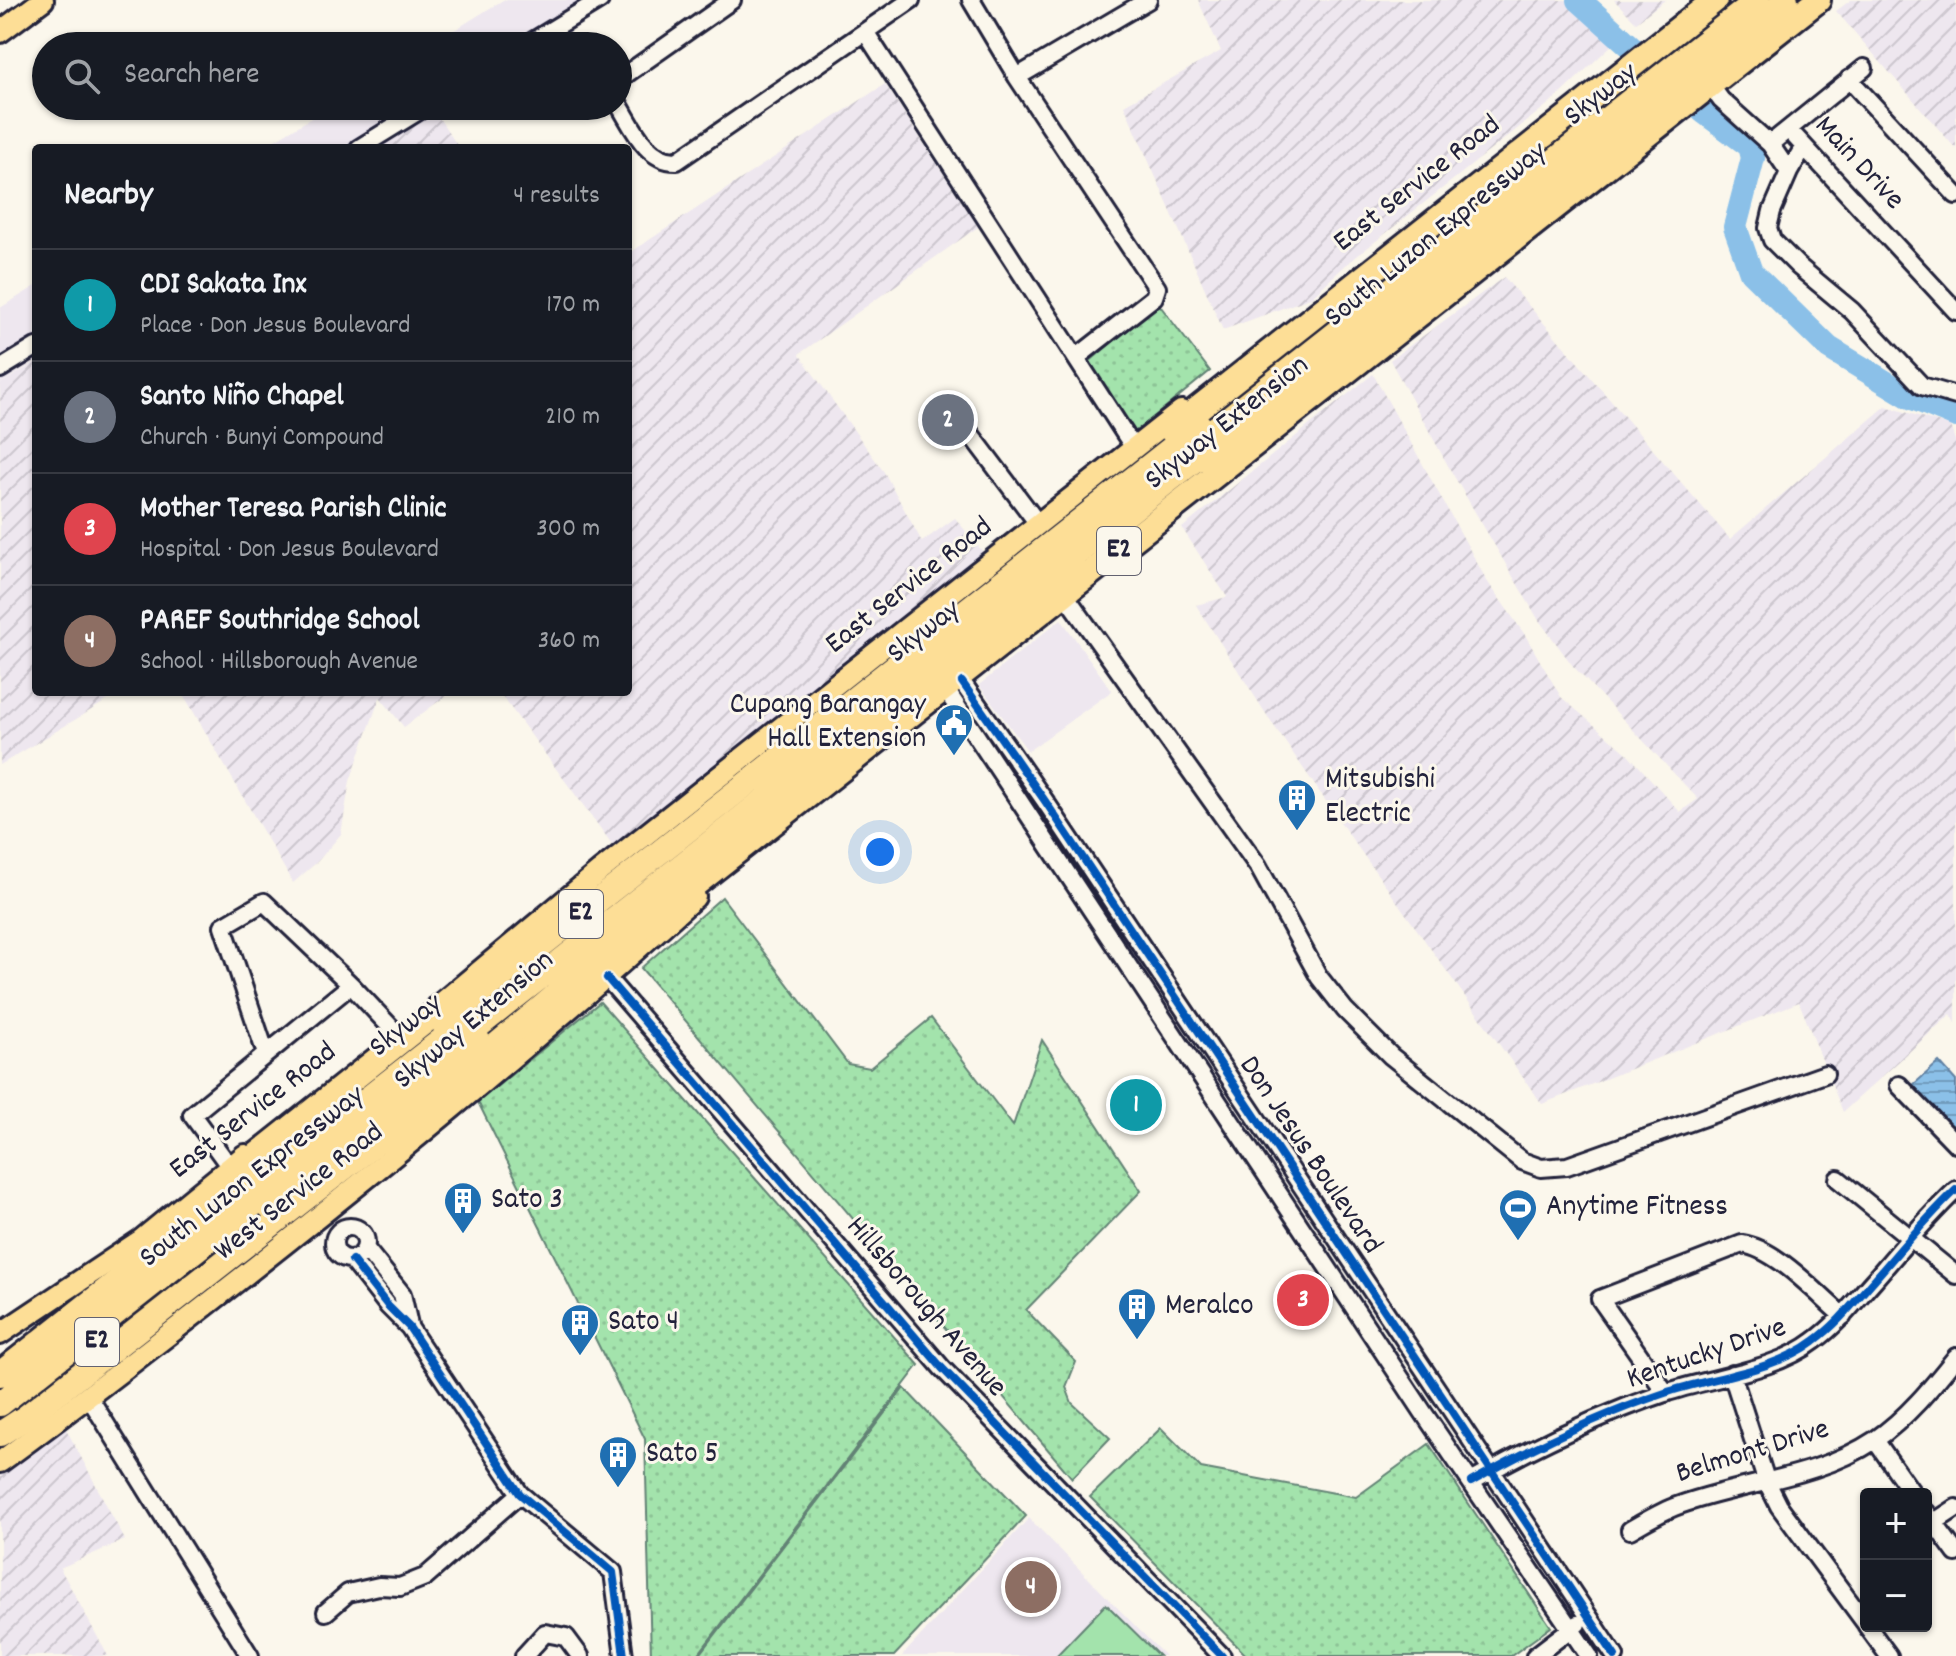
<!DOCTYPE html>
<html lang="en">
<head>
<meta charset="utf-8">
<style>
	:root { --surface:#171b24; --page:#242831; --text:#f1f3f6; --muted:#9ea1a6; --line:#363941; --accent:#1f6fb2 }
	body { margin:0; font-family:Dekko,sans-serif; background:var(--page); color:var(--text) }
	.controls { position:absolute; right:24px; bottom:24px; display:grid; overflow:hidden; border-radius:8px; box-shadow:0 2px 6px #0004 }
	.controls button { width:72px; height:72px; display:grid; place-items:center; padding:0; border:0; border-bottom:2px solid var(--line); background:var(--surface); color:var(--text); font:40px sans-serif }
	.you { position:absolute; left:880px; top:852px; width:28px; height:28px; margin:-20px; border:6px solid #fff; border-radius:50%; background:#1a73e8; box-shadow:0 0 0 12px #1a73e833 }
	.badge { display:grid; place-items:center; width:52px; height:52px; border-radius:50%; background:var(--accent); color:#fff; font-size:26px; font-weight:700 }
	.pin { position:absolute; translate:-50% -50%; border:4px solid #fff; box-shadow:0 2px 8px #0006 }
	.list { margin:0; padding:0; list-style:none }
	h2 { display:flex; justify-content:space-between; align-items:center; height:104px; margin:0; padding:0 32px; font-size:34px }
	h2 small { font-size:26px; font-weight:400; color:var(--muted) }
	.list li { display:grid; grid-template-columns:52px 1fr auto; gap:24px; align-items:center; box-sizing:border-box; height:112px; padding:0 32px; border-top:2px solid var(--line) }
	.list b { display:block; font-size:30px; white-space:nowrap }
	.list p { margin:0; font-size:26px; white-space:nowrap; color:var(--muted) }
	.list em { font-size:26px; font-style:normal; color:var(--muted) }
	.icon { flex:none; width:44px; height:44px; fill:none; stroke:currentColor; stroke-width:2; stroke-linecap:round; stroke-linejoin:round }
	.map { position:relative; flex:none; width:1956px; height:1656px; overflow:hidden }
	.search { position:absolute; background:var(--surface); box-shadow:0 2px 6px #0004; left:32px; top:32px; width:600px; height:88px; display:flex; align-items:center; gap:20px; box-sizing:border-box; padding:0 28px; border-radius:44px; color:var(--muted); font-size:30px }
	.panel { position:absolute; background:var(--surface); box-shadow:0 2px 6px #0004; left:32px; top:144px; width:600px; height:552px; border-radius:8px }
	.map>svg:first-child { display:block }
	.built { fill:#eee7ef }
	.industrial { fill:url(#industrial-furrows) }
	.grass { fill:url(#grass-dots); stroke:#628274; stroke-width:2 }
	.park { fill:#a3e3ac; stroke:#628274; stroke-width:2 }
	.water { fill:url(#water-rules); stroke:#6181a3; stroke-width:2 }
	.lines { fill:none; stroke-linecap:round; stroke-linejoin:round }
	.river { stroke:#8bc0e8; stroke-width:24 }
	.minor-casing { stroke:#22223b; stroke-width:22 }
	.major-casing { stroke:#22223b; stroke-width:26 }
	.highway-casing { stroke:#22223b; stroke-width:30 }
	.minor { stroke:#fbf7ec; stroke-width:16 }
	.major { stroke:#fdde96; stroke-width:20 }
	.highway { stroke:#fdde96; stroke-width:24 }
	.cycleway-casing { stroke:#fbf7ec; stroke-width:13 }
	.cycleway { stroke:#0057b8; stroke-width:8 }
	.labels { text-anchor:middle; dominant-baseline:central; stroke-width:6; stroke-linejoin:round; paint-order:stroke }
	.shield { fill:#fbf7ec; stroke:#636270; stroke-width:2 }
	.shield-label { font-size:28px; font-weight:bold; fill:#22223b }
	.street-label { font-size:30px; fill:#22223b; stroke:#fbf7ec }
	.poi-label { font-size:30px; fill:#22223b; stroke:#fbf7ec; text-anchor:start }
</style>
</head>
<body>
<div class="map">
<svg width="1956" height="1656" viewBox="0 0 1956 1656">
	<defs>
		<pattern id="industrial-furrows" width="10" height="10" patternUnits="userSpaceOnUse" patternTransform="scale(2)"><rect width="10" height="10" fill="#eee7ef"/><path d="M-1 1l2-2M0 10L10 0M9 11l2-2" fill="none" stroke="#ccc6ce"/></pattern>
		<pattern id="grass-dots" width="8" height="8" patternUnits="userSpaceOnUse" patternTransform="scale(2)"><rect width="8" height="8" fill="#a3e3ac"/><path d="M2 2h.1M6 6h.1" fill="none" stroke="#8cc295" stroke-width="1.8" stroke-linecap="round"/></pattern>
		<pattern id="water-rules" width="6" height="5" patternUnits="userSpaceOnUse" patternTransform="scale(2)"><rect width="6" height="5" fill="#8bc0e8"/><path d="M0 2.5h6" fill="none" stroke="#719cbd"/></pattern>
	</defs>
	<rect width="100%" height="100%" fill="#fbf7ec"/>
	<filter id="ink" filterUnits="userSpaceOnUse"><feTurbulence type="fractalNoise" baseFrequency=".0125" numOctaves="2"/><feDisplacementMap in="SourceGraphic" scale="16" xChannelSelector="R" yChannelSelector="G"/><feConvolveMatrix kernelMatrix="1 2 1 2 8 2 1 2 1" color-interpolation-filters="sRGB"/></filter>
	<g filter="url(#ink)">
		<!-- built -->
		<path class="built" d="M503,0h106l-73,46h-107z
			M331,106h112l-66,42h-115z
			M36,286v75l-36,23v-76z
			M1061,619l51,72 -84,60 -49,-66z
			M1029,1518l136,138h-263z"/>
		<!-- industrial -->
		<path class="industrial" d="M1198,0h382l37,40 -61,58 -209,166 -37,34 -87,32 -99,-225 97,-54z
			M1614,0h51l-29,22z
			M1851,0h105v149l-120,-138z
			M885,84l93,143 -179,127 85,118 38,70 33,-24 29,35 -369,295 -116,-156h129v-438z
			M435,112l24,36h-82z
			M1504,277l226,262 156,-133 64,20 6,17v580l-5,-9 -108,98 -44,-110 -257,102 -190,-265 -82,-119 -74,-115 31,-8 -45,-69 191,-154 114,207 38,54 36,62 66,56 53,59 18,-13 -125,-133 -35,-47 -87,-148 -61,-111z
			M36,362v330h85l-121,73v-381z
			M182,692h269l-47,35 -24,-30 -30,84 -9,53 -23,27 -25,22z
			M64,1425l61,115 -65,28 48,88h-108v-183z"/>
		<!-- grass -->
		<path class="grass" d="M1158,303l52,68 -75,61 -46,-70z
			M722,897l126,167 22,4 61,-50 82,108 29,-86 99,151 -115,119 50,52 -10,25 6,16 38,35 -38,40 -431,-510z
			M600,1002l319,363 -222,291h-46l-6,-217 -167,-337z
			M904,1388l122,128 -132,140h-195z
			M1161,1428l40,40 155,29 73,-53 122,183 -40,29h-264l-157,-159z"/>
		<!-- park -->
		<path class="park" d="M1106,1604l53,52h-103z"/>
		<!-- water -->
		<path class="water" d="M1939,1062l17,19v51l-43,-47z"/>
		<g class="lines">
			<!-- river -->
			<path class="river" d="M1579,0l125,112 46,34 3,12 -18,69 16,45 78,76 81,49 46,19"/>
			<!-- minor casing -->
			<g class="minor-casing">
				<path id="minor" d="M971,0l46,77 140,211 -3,9 -78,61
					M866,33l268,415
					M525,46l75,-46
					M1017,77l131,-77
					M1849,79l107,116
					M618,80l114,-80
					M1713,89l8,11 49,44 19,28
					M618,103c14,22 28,59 59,58l234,-161
					M1789,130l167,181
					M1770,144l94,-76
					M359,148l68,-42
					M1803,148l-14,24 -17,39 -4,17 4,12 26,26 54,45 70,75 34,10
					M0,369l36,-22
					M960,420l79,105
					M1068,599l190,267 61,111 26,33 46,46 131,105 19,7 26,-2 258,-92
					M962,682l83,119 570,855
					M948,693l475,719 166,244
					M607,978l335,390 280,288
					M266,1054l-43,-128 41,-24 87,83 48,51
					M1899,1085l57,59
					M230,1167l-38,-52 159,-130
					M1838,1179l118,96
					M334 1243a16 16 0 1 1 32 0a16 16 0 1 1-32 0Z
					M366,1249l36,45 7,31
					M352,1260l36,46 21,21 111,167 93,78 11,84
					M1732,1374l34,106 13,26 87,118
					M1666,1393l-66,-94 142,-55c35,5 74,49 101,72
					M89,1397l161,259
					M1875,1440l38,54
					M1471,1482c61,-35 126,-66 194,-89 47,-16 110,-22 149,-52 24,-17 41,-40 60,-61 27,-31 52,-62 82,-90
					M1926,1512l30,41
					M1933,1523l23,-15
					M1630,1530c14,-8 29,-17 44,-23 66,-25 141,-27 201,-67 32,-22 57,-53 81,-83
					M326,1612l22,-19 31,-7 21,1 25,-10 95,-83
					M1867,1626l22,30
					M524,1656l21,-23 21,4 14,19
					M1535,1656l42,-32"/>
			</g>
			<!-- major casing -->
			<g class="major-casing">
				<path id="major" d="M0,32l43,-32
					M438,1006l162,-135 581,-460
					M0,1334l141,-94 104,-85
					M0,1462c80,-58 158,-119 236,-180 157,-123 311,-250 459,-385"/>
			</g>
			<!-- highway casing -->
			<g class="highway-casing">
				<path id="highway" d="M1171,430l544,-430
					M1192,447l566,-447
					M1208,460l578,-460
					M443,1023l757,-597
					M457,1043l759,-600
					M237,1171l215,-171
					M253,1189l213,-168
					M269,1206l209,-166
					M0,1374l261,-206
					M0,1404l278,-219
					M0,1434l26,-17 397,-311 167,-139 1228,-967"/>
			</g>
			<!-- minor -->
			<use href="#minor" class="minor"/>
			<!-- major -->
			<use href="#major" class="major"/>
			<!-- highway -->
			<use href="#highway" class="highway"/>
			<!-- cycleway casing -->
			<g class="cycleway-casing">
				<path id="cycleway" d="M962,682l83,119 570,855
					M607,978l335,390 280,288
					M352,1260l36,46 21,21 111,167 93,78 11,84
					M1471,1482c61,-35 126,-66 194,-89 47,-16 110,-22 149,-52 24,-17 41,-40 60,-61 27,-31 52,-62 82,-90"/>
			</g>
			<!-- cycleway -->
			<use href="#cycleway" class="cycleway"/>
		</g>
	</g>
	<!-- icons -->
	<defs>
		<g id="civic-pin" transform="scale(2)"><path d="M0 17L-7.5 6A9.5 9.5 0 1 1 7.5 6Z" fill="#1f6fb2" stroke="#fbf7ec"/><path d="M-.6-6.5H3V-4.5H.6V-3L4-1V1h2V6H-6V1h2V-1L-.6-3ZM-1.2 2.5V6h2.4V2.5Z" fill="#fff"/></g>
		<g id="building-pin" transform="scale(2)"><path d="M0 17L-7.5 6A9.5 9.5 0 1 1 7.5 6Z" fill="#1f6fb2" stroke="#fbf7ec"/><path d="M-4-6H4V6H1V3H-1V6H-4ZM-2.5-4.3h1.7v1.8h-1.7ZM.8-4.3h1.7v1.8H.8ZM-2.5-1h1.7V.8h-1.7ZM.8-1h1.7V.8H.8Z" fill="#fff"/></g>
		<g id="stadium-pin" transform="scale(2)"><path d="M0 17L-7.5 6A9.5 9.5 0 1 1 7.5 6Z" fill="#1f6fb2" stroke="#fbf7ec"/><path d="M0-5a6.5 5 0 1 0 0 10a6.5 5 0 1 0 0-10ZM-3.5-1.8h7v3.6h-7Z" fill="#fff"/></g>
	</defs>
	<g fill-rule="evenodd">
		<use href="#civic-pin" x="954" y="723"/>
		<use href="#building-pin" x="1297" y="798"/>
		<use href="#building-pin" x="463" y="1201"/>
		<use href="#stadium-pin" x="1518" y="1208"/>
		<use href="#building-pin" x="1137" y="1307"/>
		<use href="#building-pin" x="580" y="1323"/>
		<use href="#building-pin" x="618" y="1455"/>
	</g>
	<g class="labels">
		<!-- shield labels -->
		<g class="shield">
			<rect x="1097" y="527" width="44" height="48" rx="6"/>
			<rect x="559" y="890" width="44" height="48" rx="6"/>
			<rect x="75" y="1318" width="44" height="48" rx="6"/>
		</g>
		<g class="shield-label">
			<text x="1119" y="551">E2</text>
			<text x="581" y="914">E2</text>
			<text x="97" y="1342">E2</text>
		</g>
		<!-- street labels -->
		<g class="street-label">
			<text transform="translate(1602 96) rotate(-38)">Skyway</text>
			<text transform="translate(1858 164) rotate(47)">Main Drive</text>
			<text transform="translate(1418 185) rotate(-38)">East Service Road</text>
			<text transform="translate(1437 236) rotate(-39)">South Luzon Expressway</text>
			<text transform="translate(1228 424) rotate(-38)">Skyway Extension</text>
			<text transform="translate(910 587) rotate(-38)">East Service Road</text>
			<text transform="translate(925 633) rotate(-38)">Skyway</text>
			<text transform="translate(475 1021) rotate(-40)">Skyway Extension</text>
			<text transform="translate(407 1027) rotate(-38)">Skyway</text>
			<text transform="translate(254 1112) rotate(-38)">East Service Road</text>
			<text transform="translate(1309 1156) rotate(56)">Don Jesus Boulevard</text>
			<text transform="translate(253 1178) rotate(-38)">South Luzon Expressway</text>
			<text transform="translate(300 1193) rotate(-38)">West Service Road</text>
			<text transform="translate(925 1308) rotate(49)">Hillsborough Avenue</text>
			<text transform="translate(1707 1355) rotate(-19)">Kentucky Drive</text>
			<text transform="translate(1753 1453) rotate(-17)">Belmont Drive</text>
		</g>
		<!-- poi labels -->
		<g class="poi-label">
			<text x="926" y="706" text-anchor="end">Cupang Barangay<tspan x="926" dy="34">Hall Extension</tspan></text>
			<text x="1325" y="781">Mitsubishi<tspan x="1325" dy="34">Electric</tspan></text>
			<text x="491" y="1201">Sato 3</text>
			<text x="1546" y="1208">Anytime Fitness</text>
			<text x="1165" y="1307">Meralco</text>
			<text x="608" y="1323">Sato 4</text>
			<text x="646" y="1455">Sato 5</text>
		</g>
	</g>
</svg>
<div class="controls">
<button>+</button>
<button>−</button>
</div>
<div class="you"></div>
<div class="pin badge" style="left:1136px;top:1105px;background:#0f9aa8">1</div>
<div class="pin badge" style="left:948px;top:420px;background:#6b7280">2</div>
<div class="pin badge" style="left:1303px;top:1300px;background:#e0444e">3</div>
<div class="pin badge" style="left:1031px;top:1587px;background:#8d6e63">4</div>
<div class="search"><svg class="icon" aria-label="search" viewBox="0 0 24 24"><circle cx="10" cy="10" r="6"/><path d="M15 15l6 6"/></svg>Search here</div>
<section class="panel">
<h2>Nearby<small>4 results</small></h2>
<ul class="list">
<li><span class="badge" style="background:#0f9aa8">1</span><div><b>CDI Sakata Inx</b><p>Place · Don Jesus Boulevard</p></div><em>170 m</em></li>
<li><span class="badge" style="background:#6b7280">2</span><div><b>Santo Niño Chapel</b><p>Church · Bunyi Compound</p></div><em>210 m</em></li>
<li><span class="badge" style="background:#e0444e">3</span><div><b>Mother Teresa Parish Clinic</b><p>Hospital · Don Jesus Boulevard</p></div><em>300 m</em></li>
<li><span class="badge" style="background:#8d6e63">4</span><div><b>PAREF Southridge School</b><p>School · Hillsborough Avenue</p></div><em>360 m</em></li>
</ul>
</section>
</div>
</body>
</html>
